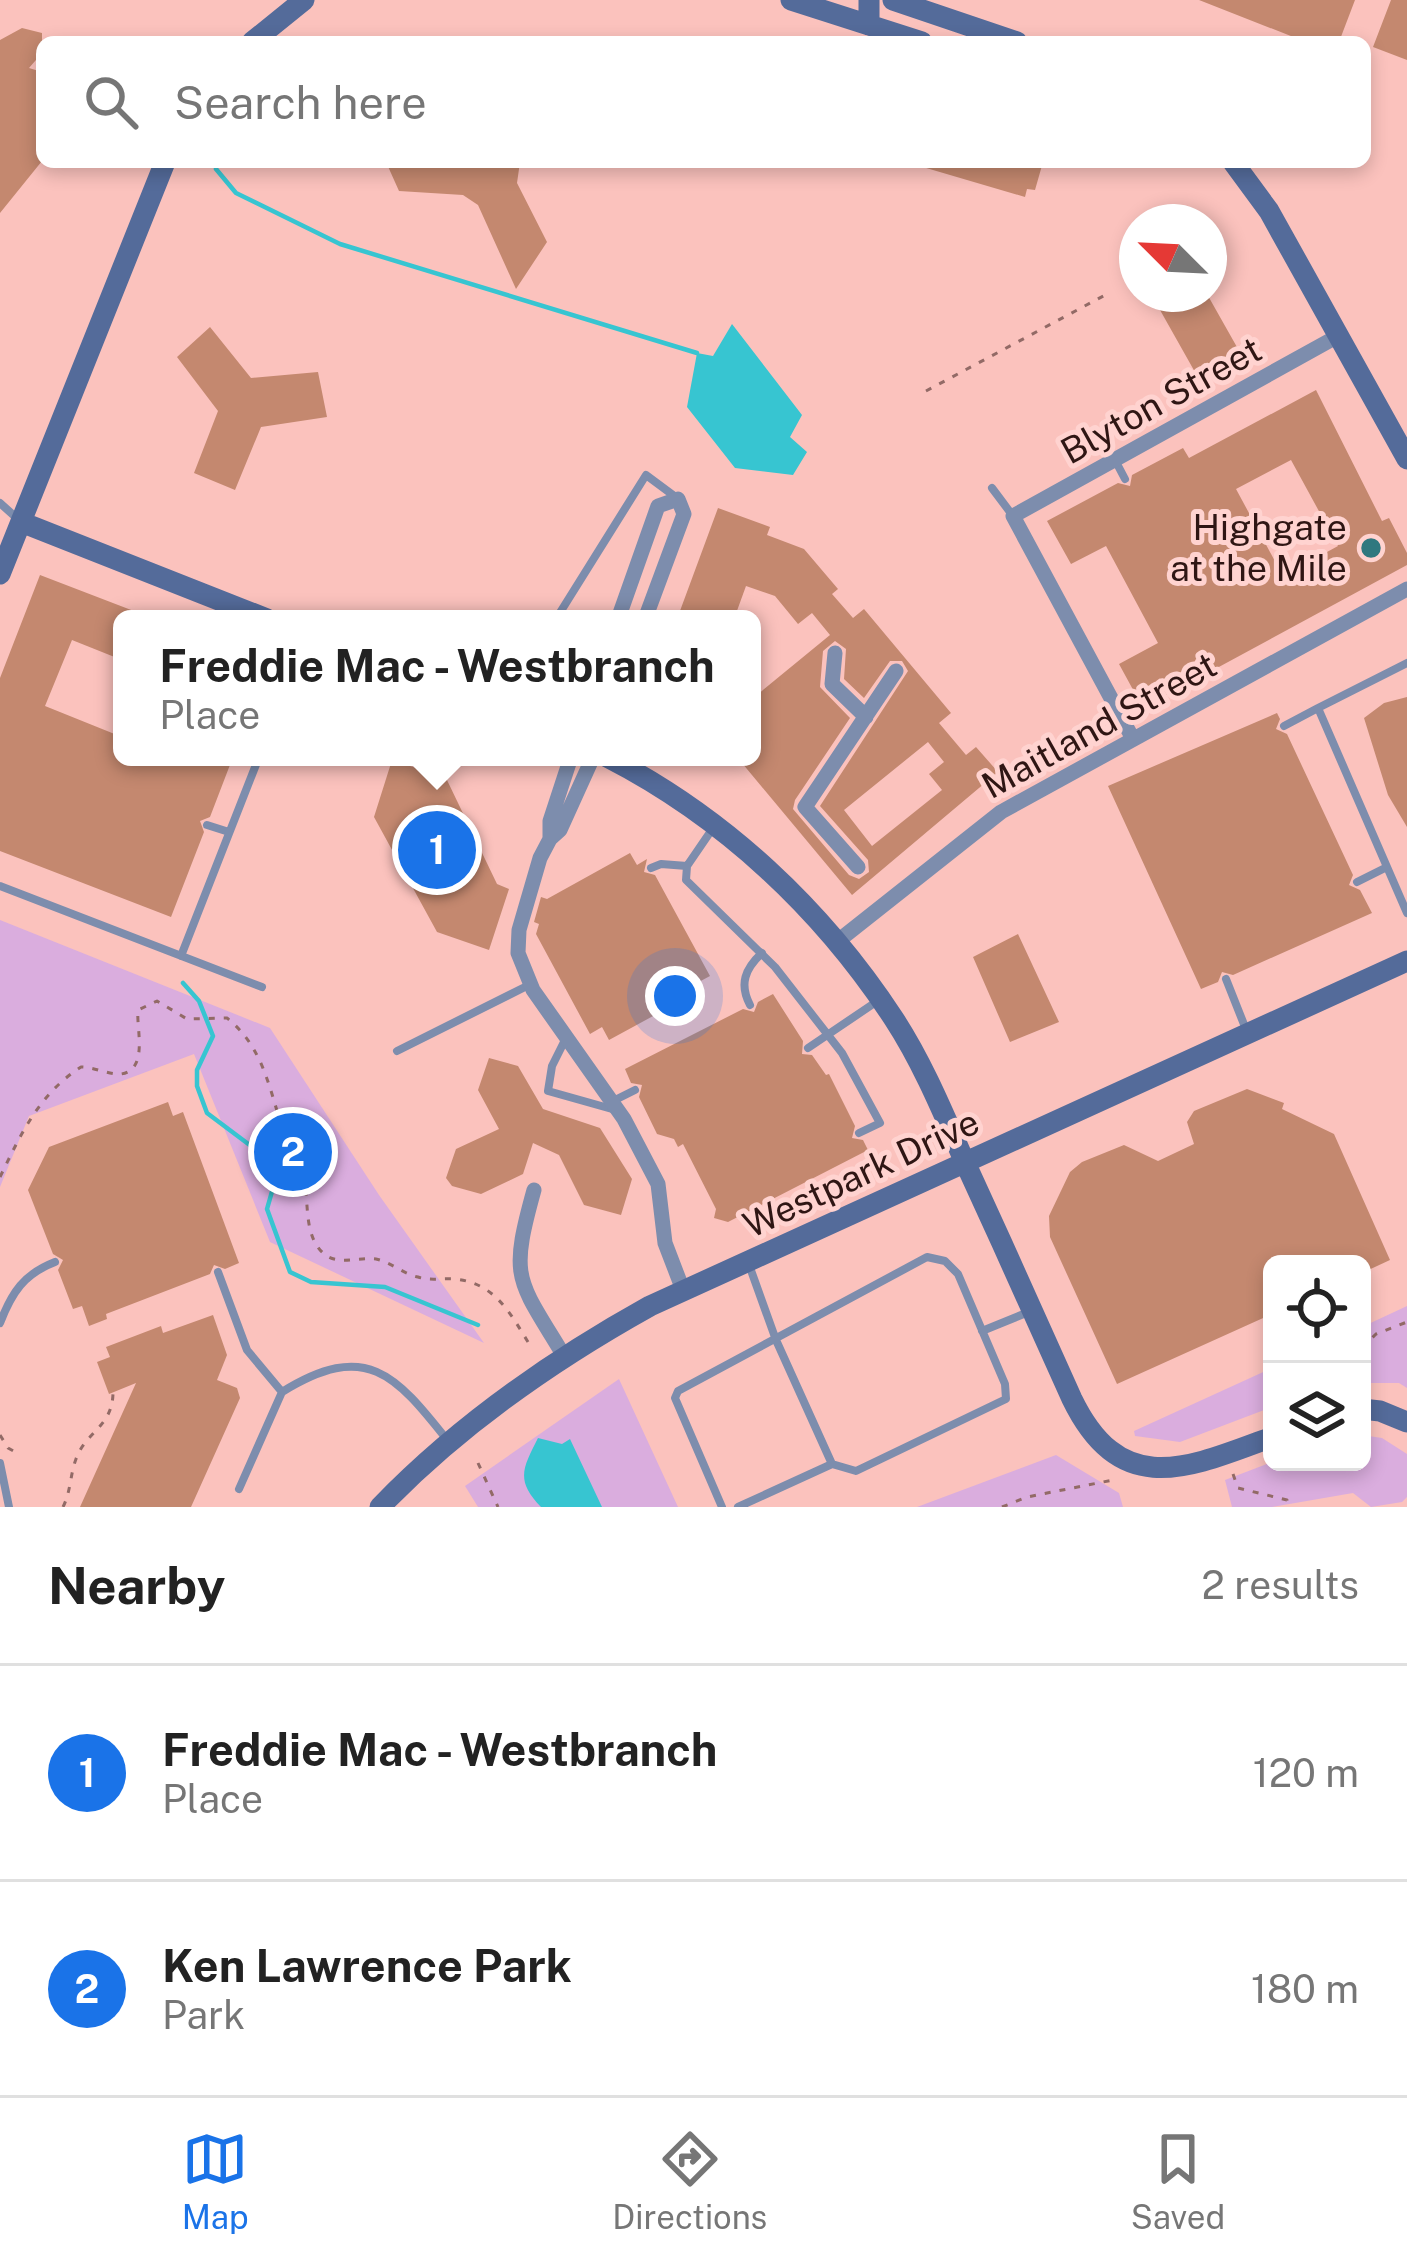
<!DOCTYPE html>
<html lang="en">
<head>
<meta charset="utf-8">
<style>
	:root { --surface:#fff; --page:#f2f2f2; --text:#222; --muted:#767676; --line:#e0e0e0; --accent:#1a73e8 }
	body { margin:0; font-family:"Public Sans",sans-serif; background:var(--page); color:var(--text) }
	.controls { position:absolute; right:36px; bottom:36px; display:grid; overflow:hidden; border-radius:18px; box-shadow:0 6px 18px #0003 }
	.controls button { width:108px; height:108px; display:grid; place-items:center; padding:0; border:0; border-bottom:3px solid var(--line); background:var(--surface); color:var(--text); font:60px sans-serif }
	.compass { position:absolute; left:1119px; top:204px; width:108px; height:108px; border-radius:50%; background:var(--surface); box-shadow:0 6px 18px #0003; rotate:294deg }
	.you { position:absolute; left:675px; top:996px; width:42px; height:42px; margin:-30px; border:9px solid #fff; border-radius:50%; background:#1a73e8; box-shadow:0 0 0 18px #1a73e833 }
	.badge { display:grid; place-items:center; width:78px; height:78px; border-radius:50%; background:var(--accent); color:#fff; font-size:39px; font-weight:700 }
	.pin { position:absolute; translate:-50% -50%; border:6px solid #fff; box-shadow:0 3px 12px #0006 }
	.popup { position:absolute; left:113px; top:610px; width:648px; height:156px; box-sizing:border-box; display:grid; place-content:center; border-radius:18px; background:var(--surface); filter:drop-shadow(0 3px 9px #0005); font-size:39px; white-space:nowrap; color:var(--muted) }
	.popup b { font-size:45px; color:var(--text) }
	.popup::after { content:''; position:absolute; left:50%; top:100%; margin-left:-24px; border:24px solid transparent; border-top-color:var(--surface) }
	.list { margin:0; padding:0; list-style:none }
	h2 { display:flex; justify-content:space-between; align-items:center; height:156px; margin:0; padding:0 48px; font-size:51px }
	h2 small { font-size:39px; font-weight:400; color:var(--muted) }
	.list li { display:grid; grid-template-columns:78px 1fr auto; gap:36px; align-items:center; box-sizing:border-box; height:216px; padding:0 48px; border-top:3px solid var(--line) }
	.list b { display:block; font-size:45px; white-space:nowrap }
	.list p { margin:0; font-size:39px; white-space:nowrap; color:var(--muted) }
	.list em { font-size:39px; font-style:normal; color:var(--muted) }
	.icon { flex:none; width:66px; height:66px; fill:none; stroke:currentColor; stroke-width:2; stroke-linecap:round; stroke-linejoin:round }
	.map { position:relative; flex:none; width:1407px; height:1507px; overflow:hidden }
	.search { position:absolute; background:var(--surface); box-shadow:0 6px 18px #0003; left:36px; right:36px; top:36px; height:132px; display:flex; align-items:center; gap:30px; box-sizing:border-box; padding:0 42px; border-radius:18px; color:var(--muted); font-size:45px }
	.sheet { height:588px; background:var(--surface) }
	nav { display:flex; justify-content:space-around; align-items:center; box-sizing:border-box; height:168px; border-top:3px solid var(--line); background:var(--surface); font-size:33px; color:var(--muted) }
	nav a { display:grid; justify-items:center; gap:6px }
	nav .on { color:var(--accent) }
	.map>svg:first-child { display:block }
	.green { fill:#daadde }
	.water { fill:#37c5d1 }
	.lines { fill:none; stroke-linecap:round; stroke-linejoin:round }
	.stream { stroke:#37c5d1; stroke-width:4.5 }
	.building { fill:#c4886f; fill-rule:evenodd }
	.path { stroke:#926a66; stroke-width:3; stroke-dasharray:6 9; stroke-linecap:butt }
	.lane { stroke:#7d8dad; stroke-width:8 }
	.street { stroke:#7d8dad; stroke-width:15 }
	.secondary { stroke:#546b9a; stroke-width:21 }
	.poi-dot { fill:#30787f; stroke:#ffd3d0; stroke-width:4.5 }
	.labels { text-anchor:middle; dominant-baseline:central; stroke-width:10; stroke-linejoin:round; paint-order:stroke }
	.street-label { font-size:36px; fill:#2f1614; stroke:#ffd3d0 }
	.poi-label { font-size:36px; fill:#2f1614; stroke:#ffd3d0; text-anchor:end }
</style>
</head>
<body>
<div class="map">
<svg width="1407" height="1507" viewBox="0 0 1407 1507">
	<rect width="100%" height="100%" fill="#fbc2bd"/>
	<!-- green -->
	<path class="green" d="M0,920l270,108 109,167 105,148 -214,-101 -76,-188 -165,62 -29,71z
		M1407,1306v82l-8,-5h-37v-56z
		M1272,1368v39l-92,35 -45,-6 -1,-5z
		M619,1379l59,128h-200l-13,-21z
		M1362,1435l20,3 25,16v43l-5,5 -31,5 -18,-14 -81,14h-40l-7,-27 47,-18h90z
		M1056,1455l63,38 4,14h-206z"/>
	<!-- water -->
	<path class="water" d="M732,324l70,91 -12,22 17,15 -14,23 -58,-7 -48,-61 10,-54 16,3z
		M538,1438l24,6 8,-5 32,68h-61c-26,-27 -18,-39 -3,-69z"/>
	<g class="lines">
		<!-- stream -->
		<path class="stream" d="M216,169l20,24 104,51 357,109
			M183,983l16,18 14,35 -16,34v16l10,27 64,48 4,20 -8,28 23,63 21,10 74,5 93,38"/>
	</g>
	<!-- building -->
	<path class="building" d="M1199,0h156l-16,42h-33z
		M1391,0h16v60l-34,-13z
		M22,28l20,5v20l-13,15 13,4v89l-42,52v-173z
		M386,162h134l-3,21 30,59 -31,47 -38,-84 -15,-10 -64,-4z
		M916,162h127l-8,28 -8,-1 -2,8 -109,-32z
		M1151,294h56l35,62 -42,25z
		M210,327l41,51 67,-6 9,45 -66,10 -26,63 -41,-17 24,-62 -41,-54z
		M1316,390l66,131 7,-3 18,35v12l-264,143 -24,-44 39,-21 -52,-97 -35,18 -24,-43 71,-38 12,3 2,-11 51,-27 6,10zM1291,460l47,86 -55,30 -47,-87z
		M718,508l52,19 -3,8 37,14 34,40 -6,5 21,24 11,-9 87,104 -12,10 27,32 10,-8 22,25 -146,123 -115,-138h15v-58l78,-64 -18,-22 -14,11 -23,-28 -29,-10 -12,33h-57zM835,641l11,8 -2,30 20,19 26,-37h12l6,10 -88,135 48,54 1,12 -10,7 -10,-4 -56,-66 2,-9 55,-82 -30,-31 3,-36zM928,742l16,20 -15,12 13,16 -70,56 -28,-36z
		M40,575l112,43 -30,1v41l-50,-20 -27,66 77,31v20h111l-23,60 -10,4 4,11 -33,85 -171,-66v-173z
		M1407,697v130l-19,-32 -24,-77 20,-15z
		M1277,713l3,6 -4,10 11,5 66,141 -4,10 11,5 12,23 -139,62 -11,-3 -4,10 -17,7 -93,-203z
		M392,760l54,18 51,106 12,5 -20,61 -52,-18 -63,-115z
		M630,853l7,12 10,-6 -3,13 11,3 55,101 -13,7 4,7 -92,50 -7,-13 -12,7 -54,-100 3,-10 -5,-2 7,-25 6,2z
		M1018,934l41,88 -49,20 -37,-85z
		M773,994l30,47 -1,13 10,1 14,20 3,-1 26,52 -3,12 11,2 5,10 -140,72 -14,-4 2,-9 -33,-65 -5,3 -4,-8 -17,-5 -18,-37 3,-12 -11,-2 -6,-14 118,-60 11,3 4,-10z
		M489,1058l29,8 25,43 57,19 32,51 -11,36 -37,-10 -25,-50 -26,-12 -10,31 -42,20 -29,-8 -6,-8 10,-29 43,-20 -21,-39z
		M1247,1089l37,14 -2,6 52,25 56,126 -28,13v-9h-90v50l-155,70 -67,-147 -1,-21 21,-44 12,-10 42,-17 34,16 36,-17 -7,-22 7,-11z
		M168,1102l5,14 10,-4 56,151 -14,6 -11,-4 -4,9 -104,40 1,5 -18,7 -7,-20 -9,3 -15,-39 5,-10 -10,-6 -25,-64 21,-43z
		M213,1315l14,40 -10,25 20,8 3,10 -49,109h-111l56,-124 -27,11 -12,-32 13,-5 -4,-10 55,-21 2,7z"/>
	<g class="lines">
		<!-- path -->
		<path class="path" d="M926,391l183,-98
			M0,1177c21,-43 39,-83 81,-110 13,0 28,8 40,7 28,-4 15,-46 17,-64l19,-9 30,18 40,-1c40,32 43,79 60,123 4,11 13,21 16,33 7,24 -1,59 20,79 13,13 36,4 53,6 15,3 27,15 42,18 12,4 24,1 37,2 39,4 54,32 73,63
			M1362,1348l14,-14 31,-12
			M0,1435l8,13 9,5
			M478,1463l20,44
			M1233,1474l5,14 49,12 1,7
			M63,1507c8,-16 7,-32 13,-48 10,-28 37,-32 37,-67
			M1002,1507l25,-10 86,-17"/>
		<!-- lane -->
		<path class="lane" d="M1115,460l10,19
			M992,488l21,28
			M0,503l20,18
			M556,619l90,-144 31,23
			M1407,663l-89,45 89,205
			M1284,726l34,-18
			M207,825l22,7
			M687,866l26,-38
			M651,868l10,-4 26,2 -1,14 89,87 67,86 38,70 -21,10
			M1357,882l30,-15
			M0,886l262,101
			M181,956l78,-199
			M1226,979l21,53
			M750,1005c-11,-21 -5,-36 12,-52
			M566,1038l-14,28 -4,25 64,18
			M808,1048l71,-48
			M397,1051l132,-66
			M613,1101l22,-11
			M218,1272l29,78 35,42c84,-52 113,-18 166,49
			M0,1323c12,-31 24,-49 55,-61
			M982,1331l49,-20
			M0,1463l9,44
			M239,1489l43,-97
			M722,1507l-47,-109 3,-7 249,-134 18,4 13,13 47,110 1,15 -150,72 -24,-7 -56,-124 -28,-78
			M738,1507l94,-43"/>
		<!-- street -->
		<path class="street" d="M618,619l40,-113 20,-7 6,15 -39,105
			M835,653l-3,31 34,33
			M1133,739l-120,-223 325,-180
			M593,757l-33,73 -10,9 -10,19 -21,72 -1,23 15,37 91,129 34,65 7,59 18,47
			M550,839v-18l21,-64
			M858,867l-53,-60 91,-136
			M838,941l163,-129 406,-223
			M534,1190c-25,90 -17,88 30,166"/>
		<!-- secondary -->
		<path class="secondary" d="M791,0l131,42
			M869,0v25
			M893,0l124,42
			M252,42l52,-42
			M1233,162l36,49 138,248
			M21,522l246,97
			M0,574l165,-412
			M607,757c117,60 215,152 287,262 28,43 48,91 69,139 37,80 73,161 109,241 49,101 116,69 200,38
			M1362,1409l18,2 27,11
			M380,1507c79,-82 171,-146 270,-201l757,-345"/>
	</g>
	<!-- markers -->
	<circle class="poi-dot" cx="1371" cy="548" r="12"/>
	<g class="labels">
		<!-- street labels -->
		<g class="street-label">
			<text transform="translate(1161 400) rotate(-29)">Blyton Street</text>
			<text transform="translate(1099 725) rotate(-29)">Maitland Street</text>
			<text transform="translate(861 1173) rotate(-25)">Westpark Drive</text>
		</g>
		<!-- poi labels -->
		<g class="poi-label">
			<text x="1347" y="527">Highgate<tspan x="1347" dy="41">at the Mile</tspan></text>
		</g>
	</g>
</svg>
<div class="controls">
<button><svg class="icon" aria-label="locate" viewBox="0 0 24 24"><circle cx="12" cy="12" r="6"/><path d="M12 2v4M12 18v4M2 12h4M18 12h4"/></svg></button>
<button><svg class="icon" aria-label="layers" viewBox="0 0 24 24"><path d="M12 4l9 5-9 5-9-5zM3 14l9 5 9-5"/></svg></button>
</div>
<svg class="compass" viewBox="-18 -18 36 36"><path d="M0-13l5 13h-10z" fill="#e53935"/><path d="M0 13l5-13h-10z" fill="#767676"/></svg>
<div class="you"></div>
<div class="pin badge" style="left:437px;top:850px">1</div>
<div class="popup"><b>Freddie Mac - Westbranch</b>Place</div>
<div class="pin badge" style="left:293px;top:1152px">2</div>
<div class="search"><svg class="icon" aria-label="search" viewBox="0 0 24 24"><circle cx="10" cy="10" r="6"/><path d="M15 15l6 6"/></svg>Search here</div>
</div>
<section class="sheet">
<h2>Nearby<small>2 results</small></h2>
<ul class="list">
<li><span class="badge">1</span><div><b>Freddie Mac - Westbranch</b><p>Place</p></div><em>120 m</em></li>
<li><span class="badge">2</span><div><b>Ken Lawrence Park</b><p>Park</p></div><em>180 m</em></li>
</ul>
</section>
<nav>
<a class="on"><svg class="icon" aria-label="map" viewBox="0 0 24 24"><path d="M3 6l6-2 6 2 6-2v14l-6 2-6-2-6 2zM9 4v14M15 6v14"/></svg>Map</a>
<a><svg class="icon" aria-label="directions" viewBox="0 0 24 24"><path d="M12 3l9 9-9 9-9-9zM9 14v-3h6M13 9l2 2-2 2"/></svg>Directions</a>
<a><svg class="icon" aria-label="saved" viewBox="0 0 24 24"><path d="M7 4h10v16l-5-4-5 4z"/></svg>Saved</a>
</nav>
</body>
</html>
